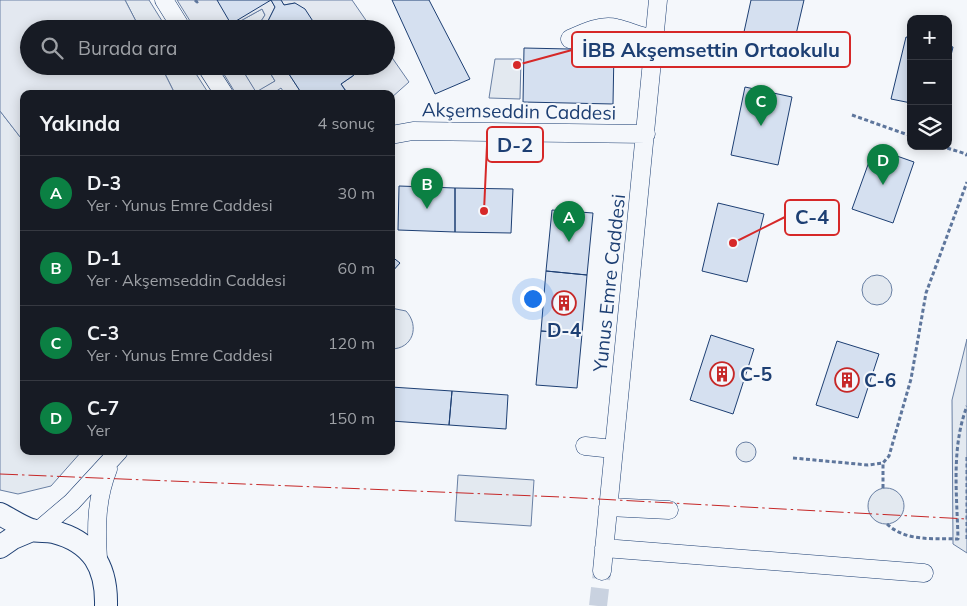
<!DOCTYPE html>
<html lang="tr">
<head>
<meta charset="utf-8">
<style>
	:root { --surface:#171b24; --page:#20242c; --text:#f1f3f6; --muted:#9ea1a6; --line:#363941; --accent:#0b8043 }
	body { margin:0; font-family:Mulish,sans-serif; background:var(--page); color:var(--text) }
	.controls { position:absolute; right:15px; top:15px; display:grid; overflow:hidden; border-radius:10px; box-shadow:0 2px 12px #0003 }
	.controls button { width:45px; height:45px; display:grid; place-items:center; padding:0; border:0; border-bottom:1px solid var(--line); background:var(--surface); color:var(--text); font:25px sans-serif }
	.you { position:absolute; left:532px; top:298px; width:18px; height:18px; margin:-12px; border:4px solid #fff; border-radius:50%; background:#1a73e8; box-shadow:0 0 0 8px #1a73e833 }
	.badge { display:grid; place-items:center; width:32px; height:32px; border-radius:50%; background:var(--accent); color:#fff; font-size:16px; font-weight:700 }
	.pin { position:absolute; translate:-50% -41px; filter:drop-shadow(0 1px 2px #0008) }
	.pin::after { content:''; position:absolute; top:26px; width:18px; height:15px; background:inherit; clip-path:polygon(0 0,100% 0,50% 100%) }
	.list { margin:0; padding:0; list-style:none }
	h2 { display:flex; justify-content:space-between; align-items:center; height:65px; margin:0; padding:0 20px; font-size:21px }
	h2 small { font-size:16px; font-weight:400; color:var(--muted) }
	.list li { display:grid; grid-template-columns:32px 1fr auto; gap:15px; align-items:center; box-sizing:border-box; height:75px; padding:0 20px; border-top:1px solid var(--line) }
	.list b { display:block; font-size:19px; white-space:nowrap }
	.list p { margin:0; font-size:16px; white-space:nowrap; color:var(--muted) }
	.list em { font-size:16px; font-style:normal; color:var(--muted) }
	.icon { flex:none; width:28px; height:28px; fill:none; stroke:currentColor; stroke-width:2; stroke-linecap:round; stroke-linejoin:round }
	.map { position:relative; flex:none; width:967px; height:606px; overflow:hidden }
	.search { position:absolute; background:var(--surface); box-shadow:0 2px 12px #0003; left:20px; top:20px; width:375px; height:55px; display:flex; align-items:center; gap:12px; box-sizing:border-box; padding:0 18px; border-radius:28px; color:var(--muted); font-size:19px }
	.panel { position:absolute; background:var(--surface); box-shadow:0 2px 12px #0003; left:20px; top:90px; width:375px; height:365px; border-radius:10px }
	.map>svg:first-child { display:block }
	.green { fill:#e3e9f0; stroke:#687fa3 }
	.parking { fill:#e3e8f0; stroke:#687fa3 }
	.building { fill:#d5e0f0; stroke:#1d3f73 }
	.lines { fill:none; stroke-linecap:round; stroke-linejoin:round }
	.minor-tunnel { stroke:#c9d2e0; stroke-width:18; stroke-dasharray:18 9; stroke-linecap:butt }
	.minor-casing { stroke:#1d3f73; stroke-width:19 }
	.major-casing { stroke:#1d3f73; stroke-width:24 }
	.path { stroke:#5e769c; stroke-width:3; stroke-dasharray:4 2.5; stroke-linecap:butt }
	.minor { stroke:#f4f7fb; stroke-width:18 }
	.major { stroke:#f4f7fb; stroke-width:22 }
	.power { stroke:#c62828; stroke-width:1; stroke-dasharray:18 4 2.5 4; stroke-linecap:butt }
	.labels { text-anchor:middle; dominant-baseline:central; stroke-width:4; stroke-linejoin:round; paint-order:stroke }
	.street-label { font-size:19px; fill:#1d3f73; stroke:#f4f7fb }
	.poi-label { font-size:19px; font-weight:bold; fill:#1d3f73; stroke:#f4f7fb; text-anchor:start }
	.leader { fill:none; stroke:#d62828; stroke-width:2 }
	.callout-dot { fill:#d62828; stroke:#f4f7fb; stroke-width:2 }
	.callout { fill:#f4f7fb; stroke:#d62828; stroke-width:2 }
	.callout-label { font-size:20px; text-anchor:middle; font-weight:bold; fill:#1d3f73 }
</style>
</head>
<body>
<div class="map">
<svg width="967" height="606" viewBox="0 0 967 606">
	<rect width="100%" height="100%" fill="#f4f7fb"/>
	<!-- green -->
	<path class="green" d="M125,0h24l18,29h-27z
		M262,9l3,6 -9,14h-30z
		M495,59h26l-1,40 -31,-1z
		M161,66h30l18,28h-34z
		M240,66h26l9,15 -19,12z
		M0,111l24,31v309h58l-31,35 -33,8 -18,-4z
		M862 290a15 15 0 1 1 30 0a15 15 0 1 1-30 0Z
		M391,308l15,3c14,15 7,38 -15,38z
		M967,339v214l-14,-9 -1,-144z
		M736 452a10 10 0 1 1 20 0a10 10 0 1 1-20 0Z
		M458,475l76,5 -3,46 -76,-5z
		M868 506a18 18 0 1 1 36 0a18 18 0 1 1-36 0Z"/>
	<!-- parking -->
	<path class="parking" d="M0,0h125l15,29h-111v37h132l14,28h-151v48l-24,-31z
		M177,0h94l4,7 -7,14 2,8h-14l9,-14 -3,-6 -36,20h-31z
		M281,0h71l20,29h-54l-23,-26 -11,2z
		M386,49l23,33 -18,16v-4h-46l2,-2 -6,-8 12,-8 -5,-10h38z
		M219,66h21l16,26 19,-11 -9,-15h25l-4,5 15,23h-17l-4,-6 -9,6h-36z"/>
	<!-- building -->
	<path class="building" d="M217,0h64l3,5 11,-2 10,6 13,20h-48l-2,-8 7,-14 -4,-7 -40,24z
		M392,0h37l41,79 -35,15z
		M751,0h53l-10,43 -50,-11z
		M906,37l5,1v65l-20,-4z
		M948,46l5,1 -5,21z
		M524,48l90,2 -1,54 -90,-2z
		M291,66h57l6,9 -13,9 6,9 -2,1h-43l-15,-23z
		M745,87l47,10 -14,68 -47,-10z
		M874,148l40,14 -21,61 -41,-14z
		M399,186l56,2v44l-57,-2z
		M455,188l58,1 -2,44 -56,-1z
		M718,203l46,11 -17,68 -45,-11z
		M552,210l41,3 -6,62 -41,-4z
		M391,256l9,7 -9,10z
		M546,271l41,4 -5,59 -41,-3z
		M541,331l41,3 -5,54 -41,-3z
		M711,335l43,14 -21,65 -43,-14z
		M837,341l42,13 -21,64 -42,-13z
		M391,387l61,4 -3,34 -58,-4z
		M452,391l56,4 -2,34 -57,-4z"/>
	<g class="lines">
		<!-- minor-tunnel -->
		<path class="minor-tunnel" d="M598,606l4,-35"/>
		<!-- minor casing -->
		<g class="minor-casing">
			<path id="minor" d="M164,0l18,29
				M570,39c13,-6 31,-15 46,-11 15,3 22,9 39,10
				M206,66l18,28
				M391,135l22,-4 233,3
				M585,446l28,3
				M608,507l61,3
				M39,530l33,-28 47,-51
				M604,548l320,25
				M98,559c-2,-31 -2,-60 10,-90
				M602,571l56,-571"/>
		</g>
		<!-- major casing -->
		<g class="major-casing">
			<path id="major" d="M0,514c10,5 20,12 31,16 7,2 15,0 23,2 39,10 53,36 52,74
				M0,547l13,-9 19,-8"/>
		</g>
		<!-- path -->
		<path class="path" d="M195,0l2,2 3,-2
			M852,115l59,21
			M941,146l25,8 1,2
			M793,458l75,7 15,-2 6,-7 22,-77 15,-86 41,-111
			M883,488v-25
			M887,524c19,18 46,14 71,15 -1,-45 -7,-91 9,-133
			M967,539v-84"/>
		<!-- minor -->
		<use href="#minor" class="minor"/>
		<!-- major -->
		<use href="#major" class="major"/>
		<!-- power -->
		<path class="power" d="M0,474l561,23 406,22"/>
	</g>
	<!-- icons -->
	<defs>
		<g id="building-ring" transform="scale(1.25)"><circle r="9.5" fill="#f4f7fb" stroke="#c62828" stroke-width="1.5"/><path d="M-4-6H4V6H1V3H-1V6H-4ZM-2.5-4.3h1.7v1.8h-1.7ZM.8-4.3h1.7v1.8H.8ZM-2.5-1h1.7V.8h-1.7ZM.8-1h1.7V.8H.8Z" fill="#c62828"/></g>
	</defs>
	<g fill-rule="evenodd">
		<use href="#building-ring" x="564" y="303"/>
		<use href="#building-ring" x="722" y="374"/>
		<use href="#building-ring" x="847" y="380"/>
	</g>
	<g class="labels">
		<!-- street labels -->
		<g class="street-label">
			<text transform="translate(519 111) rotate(1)">Akşemseddin Caddesi</text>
			<text transform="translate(609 283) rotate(-84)">Yunus Emre Caddesi</text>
		</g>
		<!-- poi labels -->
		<g class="poi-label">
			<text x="564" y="330" text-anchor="middle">D-4</text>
			<text x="740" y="374">C-5</text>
			<text x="864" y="380">C-6</text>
		</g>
	</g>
	<!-- callouts -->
	<path class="leader" d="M517 65L572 50M484 211L487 145M733 243L785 217"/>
	<g class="callout-dot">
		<circle cx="517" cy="65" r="5"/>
		<circle cx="484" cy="211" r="5"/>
		<circle cx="733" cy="243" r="5"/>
	</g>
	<g class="callout">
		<rect x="572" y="32" width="278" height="35" rx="5"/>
		<rect x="487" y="127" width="56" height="35" rx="5"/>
		<rect x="785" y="200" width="54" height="35" rx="5"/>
	</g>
	<g class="callout-label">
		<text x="711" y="57">İBB Akşemsettin Ortaokulu</text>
		<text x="515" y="152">D-2</text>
		<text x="812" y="224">C-4</text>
	</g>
</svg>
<div class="controls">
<button>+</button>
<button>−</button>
<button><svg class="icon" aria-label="layers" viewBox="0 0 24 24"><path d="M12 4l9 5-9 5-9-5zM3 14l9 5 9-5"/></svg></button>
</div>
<div class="you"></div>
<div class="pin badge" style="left:569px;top:242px">A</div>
<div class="pin badge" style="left:427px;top:209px">B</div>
<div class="pin badge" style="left:761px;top:126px">C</div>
<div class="pin badge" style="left:883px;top:185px">D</div>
<div class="search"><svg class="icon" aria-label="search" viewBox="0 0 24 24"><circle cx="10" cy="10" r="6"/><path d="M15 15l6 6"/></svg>Burada ara</div>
<section class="panel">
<h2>Yakında<small>4 sonuç</small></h2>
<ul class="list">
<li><span class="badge">A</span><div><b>D-3</b><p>Yer · Yunus Emre Caddesi</p></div><em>30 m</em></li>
<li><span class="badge">B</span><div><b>D-1</b><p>Yer · Akşemseddin Caddesi</p></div><em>60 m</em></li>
<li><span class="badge">C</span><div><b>C-3</b><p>Yer · Yunus Emre Caddesi</p></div><em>120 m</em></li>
<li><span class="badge">D</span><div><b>C-7</b><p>Yer</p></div><em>150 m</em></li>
</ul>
</section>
</div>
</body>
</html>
